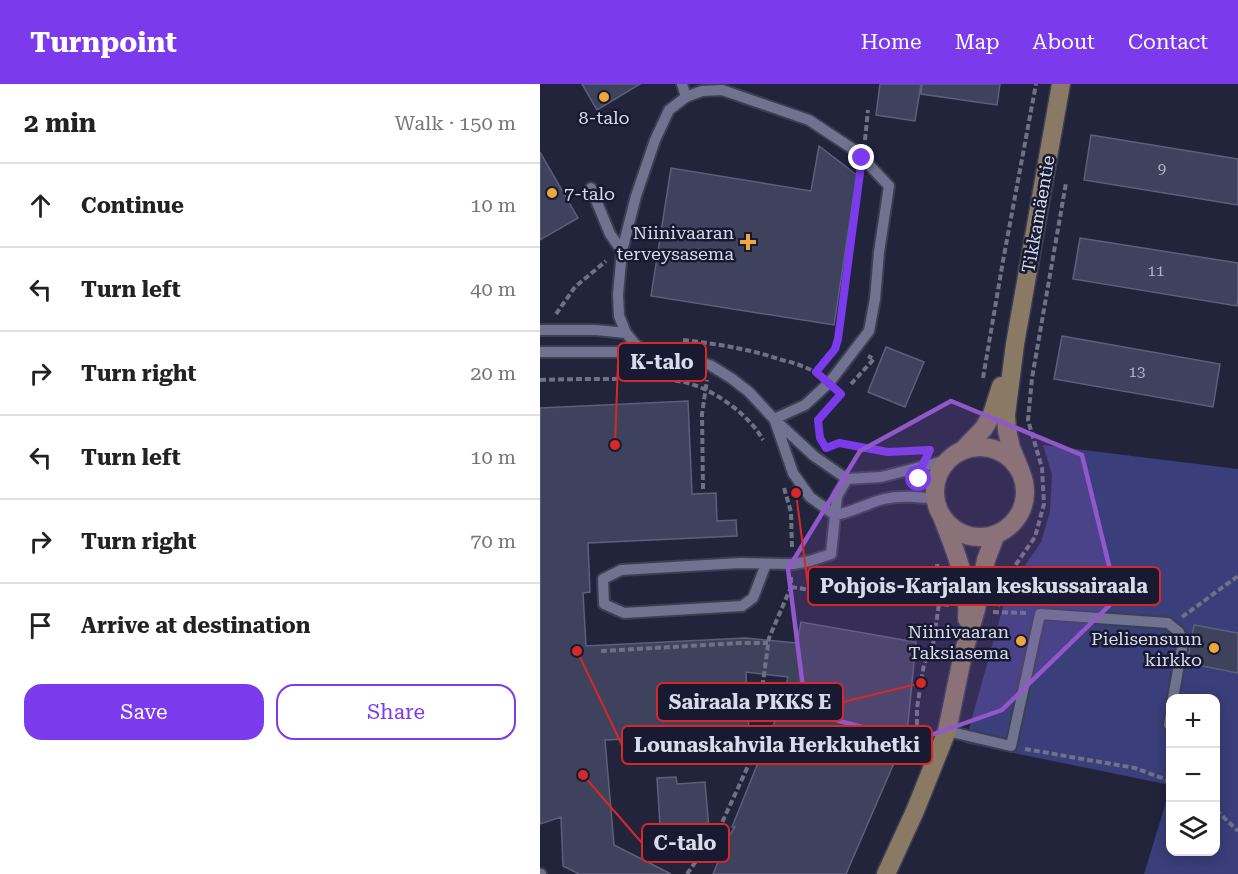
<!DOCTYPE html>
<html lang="en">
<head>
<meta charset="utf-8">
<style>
	:root { --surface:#fff; --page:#f6f6f6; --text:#222; --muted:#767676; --line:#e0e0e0; --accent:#7c3aed }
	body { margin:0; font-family:"Roboto Serif",serif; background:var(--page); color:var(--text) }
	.controls { position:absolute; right:18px; bottom:18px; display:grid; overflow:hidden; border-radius:12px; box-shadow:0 3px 15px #0003 }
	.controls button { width:54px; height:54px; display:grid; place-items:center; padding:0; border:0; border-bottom:2px solid var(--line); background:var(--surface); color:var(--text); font:30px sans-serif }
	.stop { position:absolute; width:18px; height:18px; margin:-14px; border:4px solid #7c3aed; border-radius:50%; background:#fff }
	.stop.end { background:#7c3aed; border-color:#fff; box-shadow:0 2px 6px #0008 }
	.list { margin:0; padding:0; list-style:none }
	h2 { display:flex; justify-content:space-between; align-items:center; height:78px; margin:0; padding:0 24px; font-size:26px }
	h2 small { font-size:20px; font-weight:400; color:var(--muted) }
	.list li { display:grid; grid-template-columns:39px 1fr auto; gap:18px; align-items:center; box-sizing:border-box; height:84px; padding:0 24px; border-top:2px solid var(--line) }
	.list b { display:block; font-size:22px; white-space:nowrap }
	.list em { font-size:20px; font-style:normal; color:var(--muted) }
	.actions { display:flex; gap:12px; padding:18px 24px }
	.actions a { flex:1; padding:14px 0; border:2px solid var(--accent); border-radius:18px; text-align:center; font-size:21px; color:var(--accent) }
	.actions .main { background:var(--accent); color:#fff }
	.icon { flex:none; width:33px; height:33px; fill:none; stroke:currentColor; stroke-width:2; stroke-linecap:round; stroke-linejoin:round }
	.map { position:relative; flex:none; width:698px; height:790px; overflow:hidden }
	header { display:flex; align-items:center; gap:36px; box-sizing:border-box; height:84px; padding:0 30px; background:var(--accent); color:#fff }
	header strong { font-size:28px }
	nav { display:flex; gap:33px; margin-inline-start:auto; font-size:21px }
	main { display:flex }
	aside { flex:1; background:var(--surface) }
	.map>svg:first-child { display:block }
	.green { fill:#3a3e7a }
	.building { fill:#3e425c; stroke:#5c607b; stroke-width:1.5 }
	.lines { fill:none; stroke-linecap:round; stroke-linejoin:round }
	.lane-casing { stroke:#3c3e51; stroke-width:14 }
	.secondary-casing { stroke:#3c3e51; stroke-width:21 }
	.path { stroke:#6f7286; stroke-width:4; stroke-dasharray:6 3; stroke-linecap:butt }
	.lane { stroke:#6f7390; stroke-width:10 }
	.secondary { stroke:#8a7965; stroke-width:18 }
	.route { stroke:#7c3aed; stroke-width:8 }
	.marked { fill:#9258ca; fill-opacity:0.2; stroke:#9258ca; stroke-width:4.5; stroke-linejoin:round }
	.poi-dot { fill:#eea73d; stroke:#171a31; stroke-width:2 }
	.labels { text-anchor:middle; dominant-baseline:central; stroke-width:5; stroke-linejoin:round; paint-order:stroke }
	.number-label { font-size:15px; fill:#b2b5c7 }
	.poi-label { font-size:18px; fill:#d8dbeb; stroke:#171a31; text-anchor:end }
	.street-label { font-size:18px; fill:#d8dbeb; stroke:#171a31 }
	.leader { fill:none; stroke:#d62828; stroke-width:2 }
	.callout-dot { fill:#d62828; stroke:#171a31; stroke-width:2 }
	.callout { fill:#171a31; stroke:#d62828; stroke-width:2 }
	.callout-label { font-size:20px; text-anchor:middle; font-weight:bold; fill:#d8dbeb }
</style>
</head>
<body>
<header>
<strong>Turnpoint</strong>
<nav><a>Home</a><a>Map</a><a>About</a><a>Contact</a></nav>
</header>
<main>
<aside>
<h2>2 min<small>Walk · 150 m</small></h2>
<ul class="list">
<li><svg class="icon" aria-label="ahead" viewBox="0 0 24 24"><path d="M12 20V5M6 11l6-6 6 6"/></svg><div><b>Continue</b></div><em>10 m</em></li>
<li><svg class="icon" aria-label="left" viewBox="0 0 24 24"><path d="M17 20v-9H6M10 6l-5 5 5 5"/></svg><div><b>Turn left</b></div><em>40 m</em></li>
<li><svg class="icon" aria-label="right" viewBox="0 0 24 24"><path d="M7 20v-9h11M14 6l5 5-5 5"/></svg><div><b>Turn right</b></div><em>20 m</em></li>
<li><svg class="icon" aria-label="left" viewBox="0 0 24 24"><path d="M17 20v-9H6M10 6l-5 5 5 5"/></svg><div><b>Turn left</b></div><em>10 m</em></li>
<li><svg class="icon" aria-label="right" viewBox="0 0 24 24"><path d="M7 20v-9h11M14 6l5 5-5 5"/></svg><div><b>Turn right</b></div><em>70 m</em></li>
<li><svg class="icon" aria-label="arrive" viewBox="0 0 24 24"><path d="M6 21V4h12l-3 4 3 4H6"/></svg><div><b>Arrive at destination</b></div></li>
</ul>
<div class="actions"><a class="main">Save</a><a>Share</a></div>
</aside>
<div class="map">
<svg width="698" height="790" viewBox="0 0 698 790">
	<rect width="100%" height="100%" fill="#21243b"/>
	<!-- green -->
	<path class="green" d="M503,361l195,24v405h-94l26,-85v63h46v-154h-46v87l-205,-42 38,-136 14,-30 24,-35 9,-30 2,-38z"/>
	<!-- building -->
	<path class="building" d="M42,0h58l-43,26z
		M340,0h41l-6,37 -39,-6z
		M382,0h78l-3,21 -76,-11z
		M551,51l147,24v46l-154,-25z
		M279,62l38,29 -23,150 -183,-29 20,-128 140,23z
		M0,68l38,66 -38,22z
		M540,154l158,25v34l-1,9 -164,-27z
		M522,252l158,28 -7,43 -159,-28z
		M346,263l38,15 -19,45 -37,-15z
		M148,317l4,93 24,-1 1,28 19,-1 1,16 -149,7 2,49 -7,1 3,53 159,-8 52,5 4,-21 115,20 -9,91 -61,141h-133l16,-38 6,-9h-3l49,-121 7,-29 -42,-5 3,62 -144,6 9,105 57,29h-92l-16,-8 -2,-49 -21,7v-416z
		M654,541l44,8v40l-51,-10z
		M136,693l1,7 28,-2 4,47 -30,2 2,25 -19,1 -5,-79z"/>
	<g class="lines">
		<!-- lane casing -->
		<g class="lane-casing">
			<path id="lane" d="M142,0l4,13
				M51,104l19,46 12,17
				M0,246h56l30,3
				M0,268h106
				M234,335l31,-14 24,-22 40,-52 6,-32 4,-47 10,-66 -33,-35 -47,-31 -87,-30 -20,1 -16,6 -17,13 -14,30 -19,56 -14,55 -4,43 1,22 7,17 9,11 11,8 22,2 42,11 21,13 18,14 25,27 40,37 33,23 34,-2 67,-17
				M235,337l18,52 17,24 25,18c17,-2 32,-12 49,-16 17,-4 35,-2 52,0
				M226,480l-13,34 -11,8 -118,7 -20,-9 -1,-25 18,-9 119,-7 53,1 17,-3 21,-7 6,-58 10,-17
				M629,641l1,-8
				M407,647l64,15 29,-132 128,9 11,9 4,10 -10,56
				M0,790h1"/>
		</g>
		<!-- secondary casing -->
		<g class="secondary-casing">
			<path id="secondary" d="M395 408a45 45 0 1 1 90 0a45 45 0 1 1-90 0Z
				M423,366l21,-22 8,-14 9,-28
				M481,388l-10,-24 -4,-18 -1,-15 9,-71 46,-260
				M403,435c12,32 27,65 24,100
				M346,790l29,-63 32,-80 16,-77 13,-45 10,-49 10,-26"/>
		</g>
		<!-- path -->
		<path class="path" d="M325,56l3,-30
			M16,230l19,-27 31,-26
			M143,256c34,4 67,9 99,20 13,3 25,7 36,14
			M295,264l3,-9 22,-161
			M443,294l20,-117 33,-177
			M0,296c25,-1 49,-1 74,-1 23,-1 47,-2 69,3 28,5 67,33 80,58
			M311,300l23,-25 -6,-3
			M281,356l-3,-20 16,-18
			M287,364l12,-5 49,9 26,-1
			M244,404l7,24 1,37
			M163,405l-1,-75 5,-34
			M251,503l41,6 118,12
			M458,522l14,-36 23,-33 9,-33 -2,-36 -14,-48 4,-42 34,-195
			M453,528l34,1
			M642,533l56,-41
			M61,567l140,-8h27
			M485,665l110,19 35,13
			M377,668v-44l7,-44 9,-19 6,-41v-21l-2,-19
			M676,726l22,21
			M147,790l33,-47 35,-76 7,-25 1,-44 6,-44 22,-51v-10"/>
		<!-- lane -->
		<use href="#lane" class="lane"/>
		<!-- secondary -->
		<use href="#secondary" class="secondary"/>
	</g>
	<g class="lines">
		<!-- route -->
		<path class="route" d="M322,74l-24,181 -3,10 -19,23 25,22 -23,26 2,18 6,10 13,-5 49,9 42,-2 -9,18 -2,11"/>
	</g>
	<!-- marked area -->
	<path class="marked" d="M411,317l131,54 35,143 -115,112 -88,31 -108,-29 -18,-143 72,-118z"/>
	<!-- markers -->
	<g class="poi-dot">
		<circle cx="64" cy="13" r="6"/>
		<circle cx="12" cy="109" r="6"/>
		<path d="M205 149h6v6h6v6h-6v6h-6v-6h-6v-6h6z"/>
		<circle cx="481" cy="557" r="6"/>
		<circle cx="674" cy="564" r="6"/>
	</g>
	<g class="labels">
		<!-- number labels -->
		<g class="number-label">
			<text x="622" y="85">9</text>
			<text x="616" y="187">11</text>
			<text x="597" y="288">13</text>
		</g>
		<!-- poi labels -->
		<g class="poi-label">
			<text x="64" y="33" text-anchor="middle">8-talo</text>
			<text x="24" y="109" text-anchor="start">7-talo</text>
			<text x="194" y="148">Niinivaaran<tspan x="194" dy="21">terveysasema</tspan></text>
			<text x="469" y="547">Niinivaaran<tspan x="469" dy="21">Taksiasema</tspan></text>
			<text x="662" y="554">Pielisensuun<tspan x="662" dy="21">kirkko</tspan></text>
		</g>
		<!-- street labels -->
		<g class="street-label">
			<text transform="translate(498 130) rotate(-80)">Tikkamäentie</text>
		</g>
	</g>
	<!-- callouts -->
	<path class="leader" d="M75 361L78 278M256 409L268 502M381 599L303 618M37 567L82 661M43 691L102 759"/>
	<g class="callout-dot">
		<circle cx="75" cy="361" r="6"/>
		<circle cx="256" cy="409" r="6"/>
		<circle cx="381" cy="599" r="6"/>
		<circle cx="37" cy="567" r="6"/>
		<circle cx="43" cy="691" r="6"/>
	</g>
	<g class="callout">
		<rect x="78" y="259" width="88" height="38" rx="6"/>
		<rect x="268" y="483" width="352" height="38" rx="6"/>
		<rect x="117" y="599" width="186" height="38" rx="6"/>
		<rect x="82" y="642" width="310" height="38" rx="6"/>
		<rect x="102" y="740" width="87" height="38" rx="6"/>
	</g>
	<g class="callout-label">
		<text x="122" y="285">K-talo</text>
		<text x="444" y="509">Pohjois-Karjalan keskussairaala</text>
		<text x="210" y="625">Sairaala PKKS E</text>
		<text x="237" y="668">Lounaskahvila Herkkuhetki</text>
		<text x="145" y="766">C-talo</text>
	</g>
</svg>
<div class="controls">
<button>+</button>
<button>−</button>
<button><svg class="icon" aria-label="layers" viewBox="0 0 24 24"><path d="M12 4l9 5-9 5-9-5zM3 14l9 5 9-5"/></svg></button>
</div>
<div class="stop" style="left:379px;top:395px"></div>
<div class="stop end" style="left:322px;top:74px"></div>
</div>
</main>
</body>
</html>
